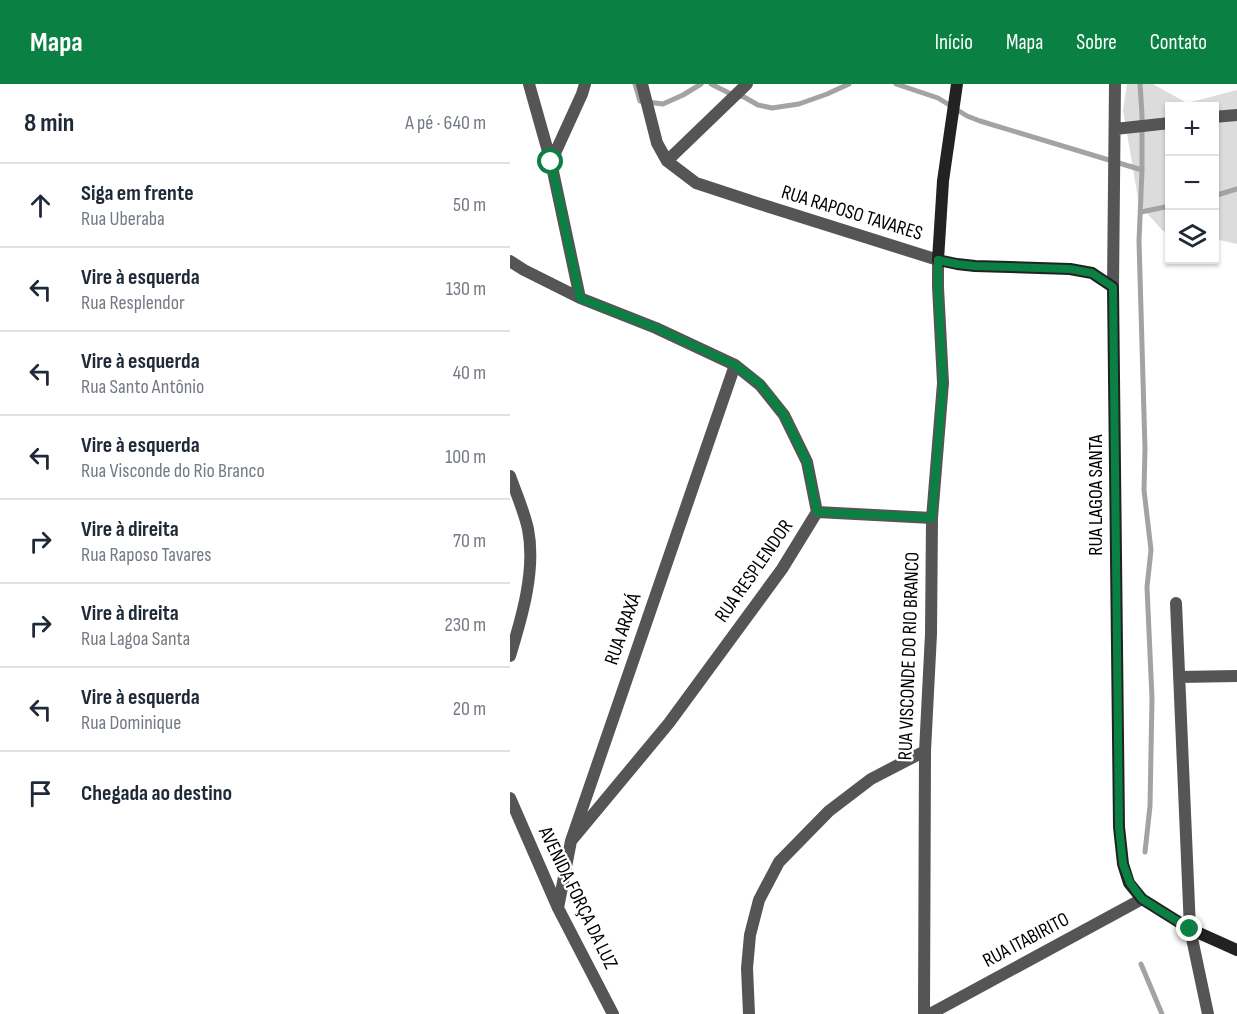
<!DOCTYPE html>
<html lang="pt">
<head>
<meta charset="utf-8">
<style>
	:root { --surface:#fff; --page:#f6f6f7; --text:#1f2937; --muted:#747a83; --line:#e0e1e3; --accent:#0b8043 }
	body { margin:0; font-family:"Sofia Sans Condensed",sans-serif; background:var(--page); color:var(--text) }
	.controls { position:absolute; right:18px; top:18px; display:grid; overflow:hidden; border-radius:0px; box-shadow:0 2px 4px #0004 }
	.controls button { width:54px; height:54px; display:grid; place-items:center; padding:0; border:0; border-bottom:2px solid var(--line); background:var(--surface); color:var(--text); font:30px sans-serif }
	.stop { position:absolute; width:18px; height:18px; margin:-14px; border:4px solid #0b8043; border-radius:50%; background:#fff }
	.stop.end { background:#0b8043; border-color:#fff; box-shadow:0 2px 6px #0008 }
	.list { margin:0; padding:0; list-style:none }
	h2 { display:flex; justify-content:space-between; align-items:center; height:78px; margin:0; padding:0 24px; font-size:26px }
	h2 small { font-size:20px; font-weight:400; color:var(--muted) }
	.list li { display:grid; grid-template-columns:39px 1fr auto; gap:18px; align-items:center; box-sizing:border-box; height:84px; padding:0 24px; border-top:2px solid var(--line) }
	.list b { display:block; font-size:22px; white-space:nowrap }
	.list p { margin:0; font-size:20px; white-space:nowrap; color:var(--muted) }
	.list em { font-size:20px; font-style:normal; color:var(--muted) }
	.icon { flex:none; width:33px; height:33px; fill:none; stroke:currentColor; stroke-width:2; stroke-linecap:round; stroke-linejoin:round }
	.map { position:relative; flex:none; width:727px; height:930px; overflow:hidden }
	header { display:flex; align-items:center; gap:36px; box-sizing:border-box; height:84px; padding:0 30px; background:var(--accent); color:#fff }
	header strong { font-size:28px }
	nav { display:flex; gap:33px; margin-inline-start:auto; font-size:21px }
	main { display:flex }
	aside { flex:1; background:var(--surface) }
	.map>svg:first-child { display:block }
	.grass { fill:#dcdcdc }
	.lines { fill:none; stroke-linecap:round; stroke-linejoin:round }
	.stream { stroke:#a3a3a3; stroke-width:5 }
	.street { stroke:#555; stroke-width:12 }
	.secondary { stroke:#222; stroke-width:12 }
	.route { stroke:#0b8043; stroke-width:8 }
	.labels { text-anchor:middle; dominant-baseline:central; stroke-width:4.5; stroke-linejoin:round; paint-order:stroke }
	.street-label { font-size:20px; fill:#000; stroke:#fff }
</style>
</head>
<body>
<header>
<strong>Mapa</strong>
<nav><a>Início</a><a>Mapa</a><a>Sobre</a><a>Contato</a></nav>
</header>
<main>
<aside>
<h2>8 min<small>A pé · 640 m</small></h2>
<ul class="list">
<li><svg class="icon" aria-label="ahead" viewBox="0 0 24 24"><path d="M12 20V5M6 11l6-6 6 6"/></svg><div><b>Siga em frente</b><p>Rua Uberaba</p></div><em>50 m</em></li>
<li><svg class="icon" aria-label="left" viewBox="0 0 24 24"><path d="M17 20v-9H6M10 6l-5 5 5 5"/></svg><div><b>Vire à esquerda</b><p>Rua Resplendor</p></div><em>130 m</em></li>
<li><svg class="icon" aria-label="left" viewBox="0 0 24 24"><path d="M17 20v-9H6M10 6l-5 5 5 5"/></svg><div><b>Vire à esquerda</b><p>Rua Santo Antônio</p></div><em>40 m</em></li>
<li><svg class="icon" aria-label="left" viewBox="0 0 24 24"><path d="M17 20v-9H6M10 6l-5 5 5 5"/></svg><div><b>Vire à esquerda</b><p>Rua Visconde do Rio Branco</p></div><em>100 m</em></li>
<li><svg class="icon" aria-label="right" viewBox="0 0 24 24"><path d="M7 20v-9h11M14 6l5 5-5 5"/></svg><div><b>Vire à direita</b><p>Rua Raposo Tavares</p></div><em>70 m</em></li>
<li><svg class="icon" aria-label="right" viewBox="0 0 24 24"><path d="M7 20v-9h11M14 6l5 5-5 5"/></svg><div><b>Vire à direita</b><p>Rua Lagoa Santa</p></div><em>230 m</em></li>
<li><svg class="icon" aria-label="left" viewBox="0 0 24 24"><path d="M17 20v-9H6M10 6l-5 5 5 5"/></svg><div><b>Vire à esquerda</b><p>Rua Dominique</p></div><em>20 m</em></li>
<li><svg class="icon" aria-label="arrive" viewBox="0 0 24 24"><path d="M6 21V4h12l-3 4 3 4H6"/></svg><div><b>Chegada ao destino</b></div></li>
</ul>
</aside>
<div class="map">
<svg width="727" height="930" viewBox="0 0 727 930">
	<rect width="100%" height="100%" fill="#fff"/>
	<!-- grass -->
	<path class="grass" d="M617,0h26l34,19 50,-13v154l-22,-5 -1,-133h-44l-1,126 -6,-1 -24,-27 -16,-94z"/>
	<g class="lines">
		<!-- stream -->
		<path class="stream" d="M125,0l5,17 23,3 20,-9 18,-11
			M201,0l20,10 13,3 14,8 14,3 27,-4 28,-10 22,-10
			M386,0l42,14 29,18 13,5 162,49
			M630,0l2,31v55l-3,71 6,208 -1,41 7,60 -4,37 5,111 -2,108 -5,46
			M704,112l23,-7
			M631,128l29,-6
			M631,880l21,50"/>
		<!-- street -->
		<path class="street" d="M19,0l22,78 29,136
			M132,0l15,59 10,18 29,22 64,21 178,56v27l5,96 -11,135 -1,116 -6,117 -1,263
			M704,33l23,-2
			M605,45l55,-6
			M157,77l80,-77
			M41,78l31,-68 3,-10
			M0,177l14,9 56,28 76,30 79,37 25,20 24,30 23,47 10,50 -35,57 -113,154 -98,118
			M603,203l2,-203
			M0,392c6,17 14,35 18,53 8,41 -6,88 -18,127
			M307,428l115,6
			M666,519l14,326 18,85
			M669,593l58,-1
			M0,714l48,110 55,106
			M48,824l13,-67 164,-476
			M239,930l-2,-46 3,-33 9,-35 20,-38 50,-51 42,-32 54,-28
			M420,930l212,-115"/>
		<!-- secondary -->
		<path class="secondary" d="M447,0l-14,97 -5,79 19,4 18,2 95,3 22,4 21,14 6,540 4,37 6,19 13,16 48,30 47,21"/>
	</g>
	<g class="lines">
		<!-- route -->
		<path class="route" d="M41,78l29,136 76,30 79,37 25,19 24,31 23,47 10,50 115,6 11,-135 -5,-96v-27l19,4 18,2 95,3 22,4 21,14 6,540 4,37 7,19 12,16 48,30"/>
	</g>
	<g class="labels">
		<!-- street labels -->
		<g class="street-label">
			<text transform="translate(342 129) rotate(17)">RUA RAPOSO TAVARES</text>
			<text transform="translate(586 411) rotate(-90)">RUA LAGOA SANTA</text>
			<text transform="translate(244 487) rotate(-55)">RUA RESPLENDOR</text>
			<text transform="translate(113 545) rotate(-71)">RUA ARAXÁ</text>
			<text transform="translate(399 572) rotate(-88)">RUA VISCONDE DO RIO BRANCO</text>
			<text transform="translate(68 814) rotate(64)">AVENIDA FORÇA DA LUZ</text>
			<text transform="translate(516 856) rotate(-28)">RUA ITABIRITO</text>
		</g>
	</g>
</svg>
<div class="controls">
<button>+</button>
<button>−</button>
<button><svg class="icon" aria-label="layers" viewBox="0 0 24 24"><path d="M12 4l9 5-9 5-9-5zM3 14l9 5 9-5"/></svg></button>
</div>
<div class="stop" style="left:41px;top:78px"></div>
<div class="stop end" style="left:680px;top:845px"></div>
</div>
</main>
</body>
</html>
